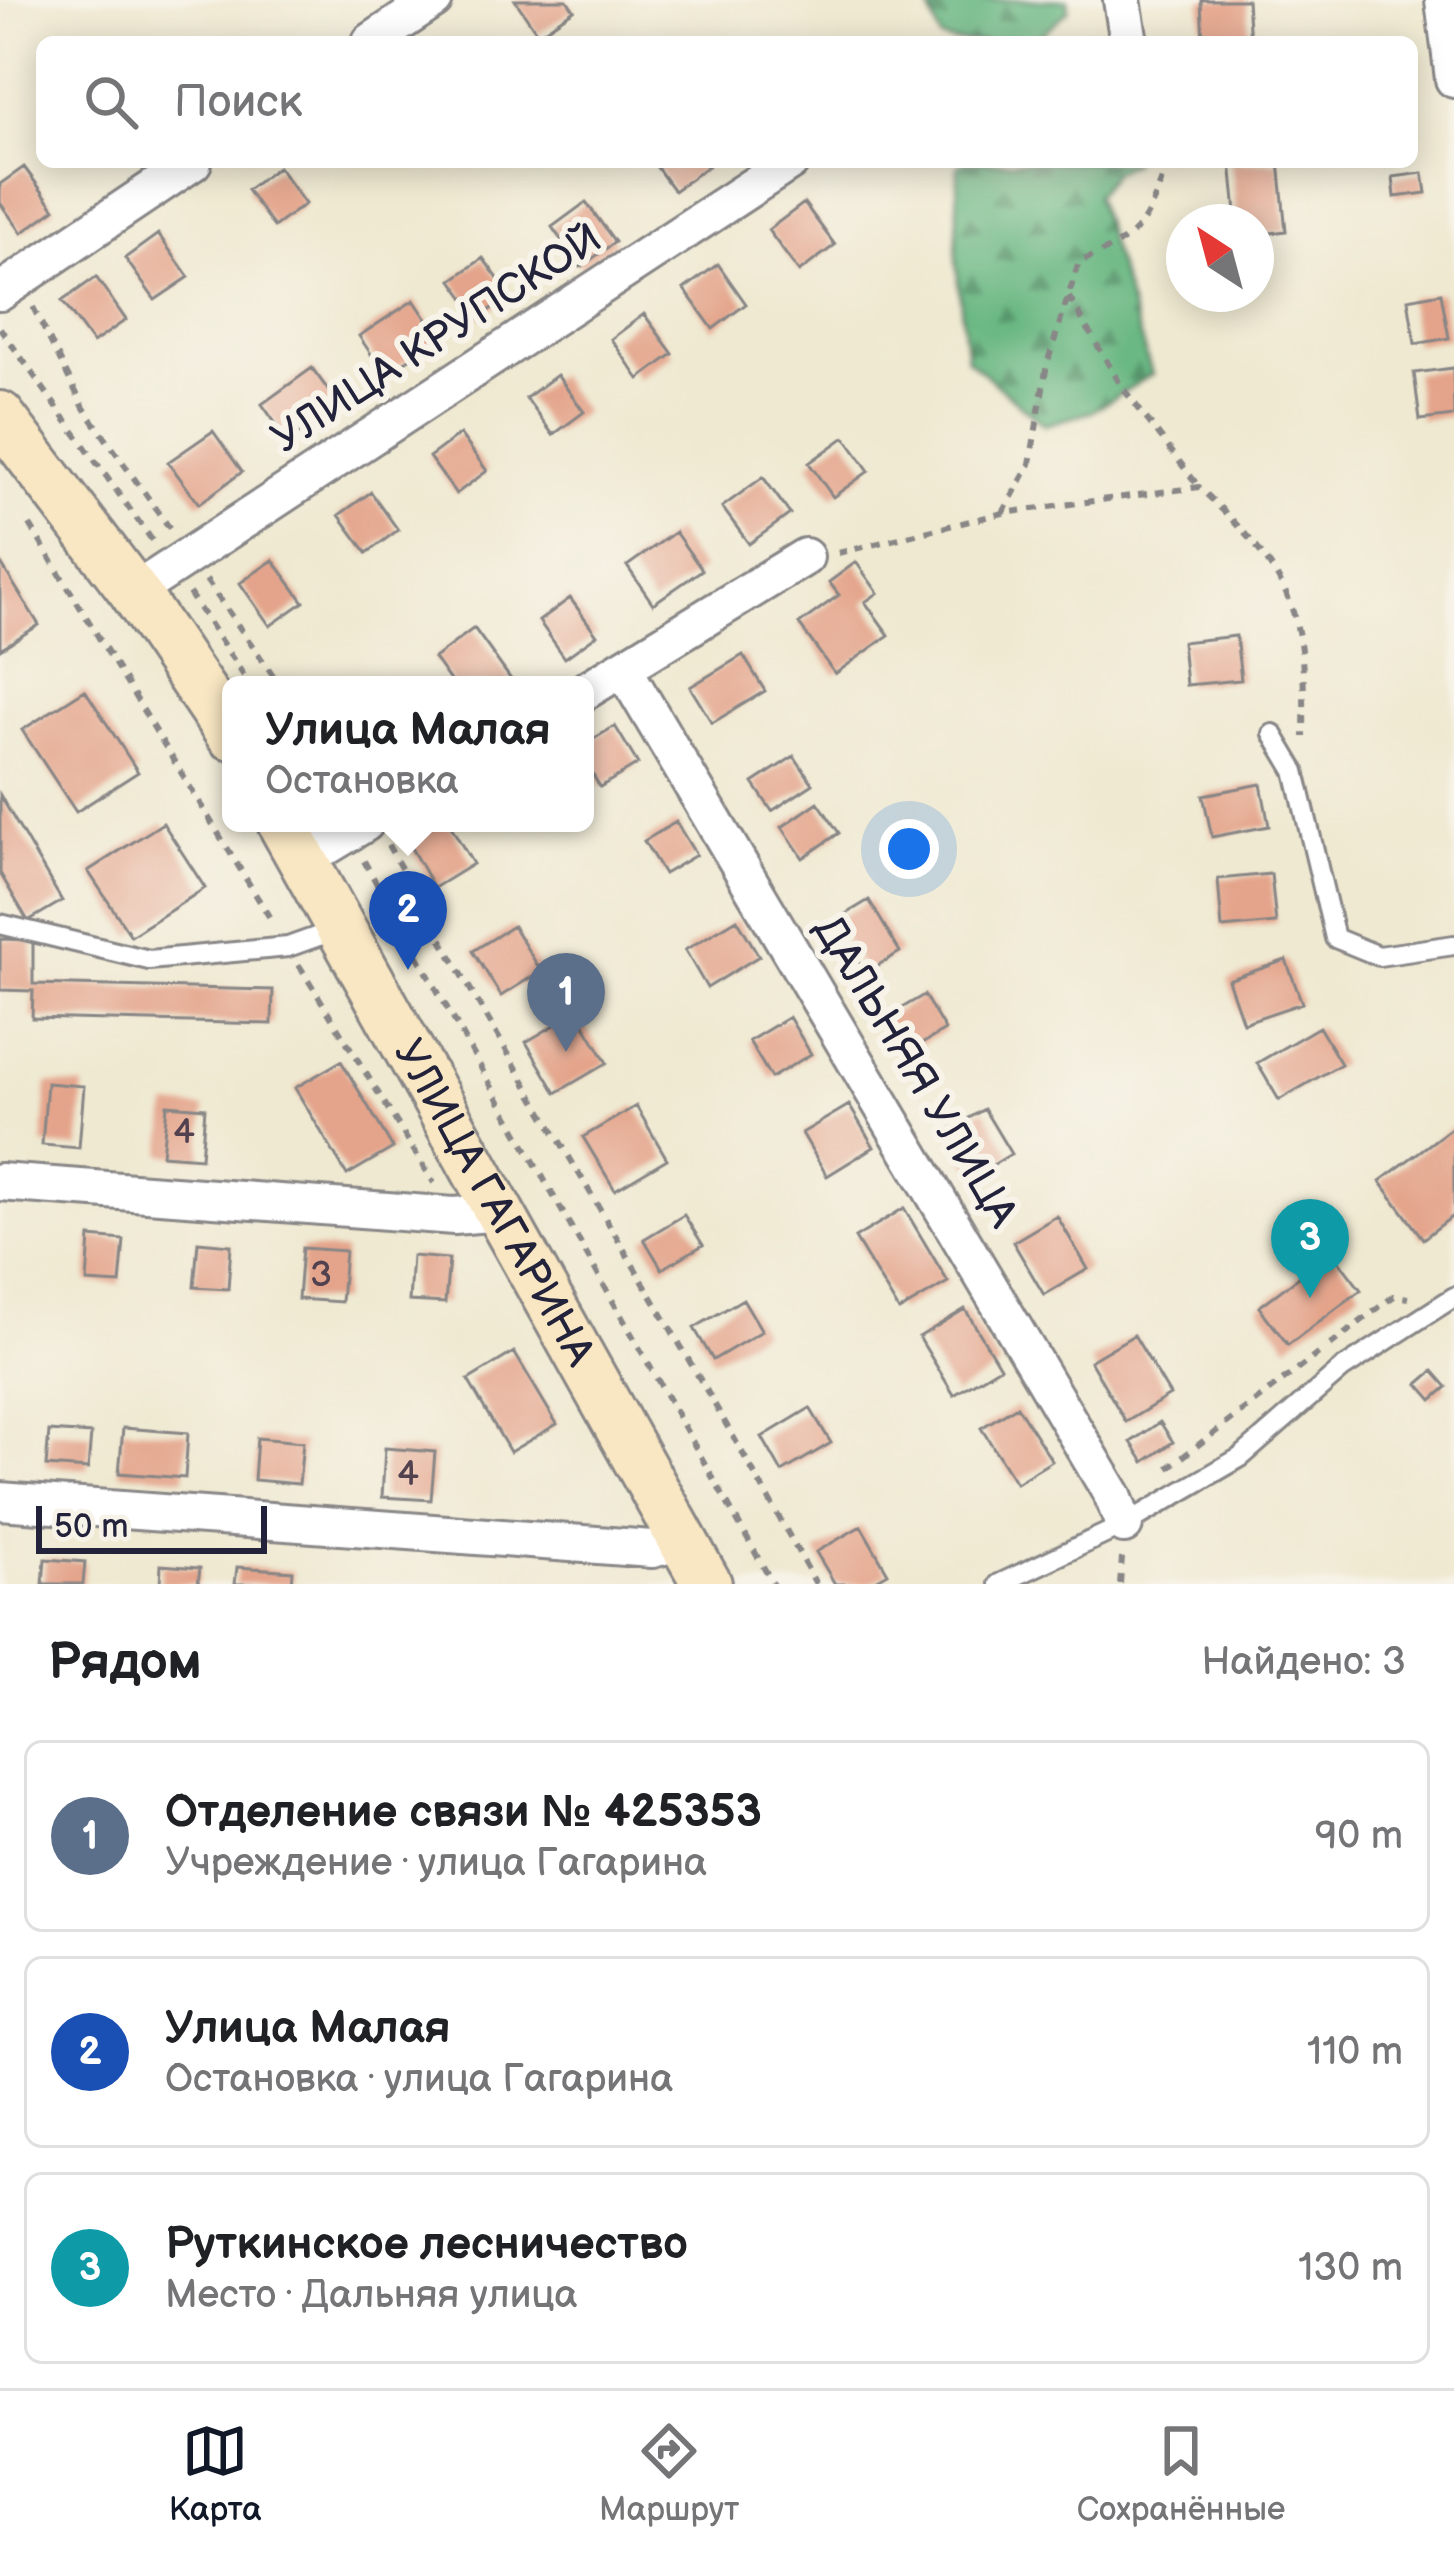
<!DOCTYPE html>
<html lang="ru">
<head>
<meta charset="utf-8">
<style>
	:root { --surface:#fff; --page:#f6f6f6; --text:#202124; --muted:#757577; --line:#e0e0e0; --accent:#111827 }
	body { margin:0; font-family:"Balsamiq Sans",sans-serif; background:var(--page); color:var(--text) }
	.compass { position:absolute; left:1166px; top:204px; width:108px; height:108px; border-radius:50%; background:var(--surface); box-shadow:0 6px 30px #0003; rotate:324deg }
	.scale { position:absolute; left:36px; bottom:30px; width:231px; box-sizing:border-box; padding-left:12px; border:6px solid #22223b; border-top:0; font-size:33px; line-height:42px; white-space:nowrap; color:#22223b; -webkit-text-stroke:9px #f7f3e8; paint-order:stroke }
	.you { position:absolute; left:909px; top:849px; width:42px; height:42px; margin:-30px; border:9px solid #fff; border-radius:50%; background:#1a73e8; box-shadow:0 0 0 18px #1a73e833 }
	.badge { display:grid; place-items:center; width:78px; height:78px; border-radius:50%; background:var(--accent); color:#fff; font-size:39px; font-weight:700 }
	.pin { position:absolute; translate:-50% -99px; filter:drop-shadow(0 3px 6px #0008) }
	.pin::after { content:''; position:absolute; top:63px; width:42px; height:36px; background:inherit; clip-path:polygon(0 0,100% 0,50% 100%) }
	.popup { position:absolute; left:222px; top:676px; width:372px; height:156px; box-sizing:border-box; display:grid; place-content:center; border-radius:18px; background:var(--surface); filter:drop-shadow(0 3px 9px #0005); font-size:39px; white-space:nowrap; color:var(--muted) }
	.popup b { font-size:45px; color:var(--text) }
	.popup::after { content:''; position:absolute; left:50%; top:100%; margin-left:-24px; border:24px solid transparent; border-top-color:var(--surface) }
	.list { margin:0; padding:0; list-style:none }
	h2 { display:flex; justify-content:space-between; align-items:center; height:156px; margin:0; padding:0 48px; font-size:51px }
	h2 small { font-size:39px; font-weight:400; color:var(--muted) }
	.list li { display:grid; grid-template-columns:78px 1fr auto; gap:36px; align-items:center; box-sizing:border-box; height:192px; margin:0 24px 24px; padding:0 24px; border:3px solid var(--line); border-radius:18px }
	.list b { display:block; font-size:45px; white-space:nowrap }
	.list p { margin:0; font-size:39px; white-space:nowrap; color:var(--muted) }
	.list em { font-size:39px; font-style:normal; color:var(--muted) }
	.icon { flex:none; width:66px; height:66px; fill:none; stroke:currentColor; stroke-width:2; stroke-linecap:round; stroke-linejoin:round }
	.map { position:relative; flex:none; width:1454px; height:1584px; overflow:hidden }
	.search { position:absolute; background:var(--surface); box-shadow:0 6px 30px #0003; left:36px; right:36px; top:36px; height:132px; display:flex; align-items:center; gap:30px; box-sizing:border-box; padding:0 42px; border-radius:18px; color:var(--muted); font-size:45px }
	.sheet { height:804px; background:var(--surface) }
	nav { display:flex; justify-content:space-around; align-items:center; box-sizing:border-box; height:168px; border-top:3px solid var(--line); background:var(--surface); font-size:33px; color:var(--muted) }
	nav a { display:grid; justify-items:center; gap:6px }
	nav .on { color:var(--accent) }
	.map>svg:first-child { display:block }
	.forest { fill:url(#forest-firs); stroke:#466d5f; stroke-width:3 }
	.building { fill:#e4a48b }
	.lines { fill:none; stroke-linecap:round; stroke-linejoin:round }
	.lane-casing { stroke:#888686; stroke-width:24 }
	.street-casing { stroke:#888686; stroke-width:42 }
	.secondary-casing { stroke:#888686; stroke-width:54 }
	.path { stroke:#888686; stroke-width:6; stroke-dasharray:9 9; stroke-linecap:butt }
	.lane { stroke:#fff; stroke-width:18 }
	.street { stroke:#fff; stroke-width:36 }
	.secondary { stroke:#f9e7c3; stroke-width:48 }
	.labels { text-anchor:middle; dominant-baseline:central; stroke-width:12; stroke-linejoin:round; paint-order:stroke }
	.number-label { font-size:36px; fill:#52424f }
	.street-label { font-size:42px; fill:#22223b; stroke:#f7f3e8 }
</style>
</head>
<body>
<div class="map">
<svg width="1454" height="1584" viewBox="0 0 1454 1584">
	<defs>
		<pattern id="forest-firs" width="22" height="20" patternUnits="userSpaceOnUse" patternTransform="scale(3)"><rect width="22" height="20" fill="#6ab883"/><path d="M5 1l3.5 6h-7zM16 11l3.5 6h-7z" fill="#57956c"/></pattern>
	</defs>
	<rect width="100%" height="100%" fill="#f7f3e8"/>
	<filter id="ink" filterUnits="userSpaceOnUse"><feTurbulence type="fractalNoise" baseFrequency=".00833" numOctaves="2"/><feDisplacementMap in="SourceGraphic" scale="24" xChannelSelector="R" yChannelSelector="G"/><feConvolveMatrix kernelMatrix="1 2 1 2 8 2 1 2 1" color-interpolation-filters="sRGB"/></filter>
	<filter id="wash" filterUnits="userSpaceOnUse"><feTurbulence type="fractalNoise" baseFrequency=".004" numOctaves="4" result="noise"/><feDisplacementMap in="SourceGraphic" scale="48" xChannelSelector="R" yChannelSelector="G"/><feGaussianBlur stdDeviation="2.7" result="paint"/><feColorMatrix in="noise" values="0 0 0 0 0 0 0 0 0 0 0 0 0 0 0 0 0 1.4 0 .05"/><feComposite in="paint" operator="in"/></filter>
	<g filter="url(#wash)">
		<rect width="100%" height="100%" fill="#efe9d1"/>
		<!-- forest -->
		<path class="forest" d="M926,0h142l1,10 -36,32h-80l-12,-3z
			M964,162h170l-20,10 -19,24 57,178 -61,38 -47,13 -77,-66 -11,-96 2,-97z"/>
		<g id="blocks">
			<!-- building -->
			<path class="building" d="M515,0h52l7,10 -36,24z
				M1201,0h46l3,42h-47z
				M653,162h52l3,4 -34,25z
				M1231,162h48l7,69 -30,4v-13h-19z
				M24,167l31,42 -33,24 -22,-30v-19z
				M278,167l27,37 -31,23 -27,-37z
				M1423,173l3,20 -31,4 -2,-20z
				M586,202l29,40 -34,25 -29,-40z
				M804,203l31,42 -36,27 -31,-42z
				M158,234l31,43 -34,23 -30,-42z
				M483,258l27,37 -31,23 -27,-38z
				M718,264l28,40 -33,25 -29,-40z
				M96,277l30,43 -33,23 -31,-42z
				M1441,293l8,45 -34,6 -7,-45z
				M414,300l26,39 -55,36 -26,-39z
				M644,314l29,40 -34,25 -28,-40z
				M312,368l27,37 -51,36 -26,-37z
				M1453,368l1,48 -34,4 -6,-47z
				M557,375l27,37 -31,23 -27,-37z
				M213,431l29,41 -43,32 -31,-42z
				M460,434l27,37 -31,23 -27,-37z
				M845,437l24,34 -36,26 -24,-34z
				M763,477l27,37 -41,30 -27,-37z
				M371,492l27,38 -31,23 -28,-38z
				M675,532l27,38 -49,34 -26,-38z
				M273,560l31,42 -34,24 -30,-43z
				M0,562l39,63 -39,24z
				M856,562l22,31 -13,9 24,33 -54,39 -36,-50 40,-29 -10,-13z
				M570,598l27,37 -32,23 -26,-37z
				M474,628l41,57h-62l-19,-27z
				M1236,636l5,44 -55,5 -4,-43z
				M743,655l22,36 -53,32 -22,-36z
				M85,690l53,82 -62,40 -54,-82z
				M615,726l23,38 -38,23 -15,-25v-18z
				M794,756l19,28 -41,27 -19,-28z
				M1261,784l8,42 -57,11 -9,-42z
				M0,795l62,106 -34,20 -28,-48z
				M818,802l21,31 -36,25 -21,-31z
				M676,822l20,33 -32,19 -20,-33z
				M163,823l42,65 -74,48 -43,-65z
				M437,823h12l24,41 -39,24 -27,-47z
				M1271,874l5,49 -54,5 -4,-49z
				M869,900l31,52 -35,21 -31,-52z
				M737,919l22,37 -52,32 -22,-38z
				M513,926l28,45 -40,25 -28,-45z
				M0,939l33,1v44l240,6 -1,34 -240,-6 1,-27 -33,-1z
				M1286,960l16,43 -59,20 -15,-43z
				M924,995l21,35 -40,24 -22,-35z
				M577,1012l30,51 -51,30 -30,-51z
				M789,1017l22,37 -40,24 -22,-37z
				M1319,1027l22,37 -62,36 -22,-37z
				M341,1061l52,87 -46,27 -52,-87z
				M47,1083l37,3 -5,62 -37,-3z
				M167,1105l38,3 -4,50 -39,-3z
				M849,1105l25,42 -47,29 -25,-43z
				M636,1106l31,53 -52,31 -32,-53z
				M984,1109l27,45 -36,22 -27,-45z
				M1454,1126v89l-31,24 -43,-58z
				M904,1208l44,74 -49,29 -44,-73z
				M684,1215l19,30 -41,24 -18,-30z
				M1057,1216l31,53 -44,26 -31,-53z
				M90,1237l34,3 -4,44 -33,-2z
				M198,1242l33,3 -3,44 -34,-2z
				M302,1248l43,3 -4,51 -43,-3z
				M1332,1252l29,38 -73,55 -29,-38z
				M412,1256l37,3 -4,44 -36,-2z
				M743,1299l19,32 -49,29 -19,-32z
				M965,1309l35,58 -46,28 -35,-58z
				M1134,1335l36,60 -44,27 -36,-61z
				M514,1352l43,72 -47,28 -42,-72z
				M1433,1371l14,16 -15,13 -14,-16z
				M1017,1406l35,55 -36,22 -35,-55z
				M810,1408l21,35 -49,29 -20,-35z
				M1160,1422l13,20 -29,20 -13,-20z
				M123,1428l65,5 -3,45 -66,-5z
				M49,1431l42,3 -3,35 -42,-3z
				M257,1438l46,4 -4,42 -45,-4z
				M385,1448l50,4 -4,48 -49,-3z
				M861,1526l27,47 -19,11h-34l-19,-32z
				M45,1559l40,3 -2,22h-40z
				M161,1565l39,3 -2,16h-38z
				M237,1567l56,4 -1,13h-57z"/>
		</g>
	</g>
	<g filter="url(#ink)">
		<use href="#blocks" fill-opacity="0" stroke="#888686" stroke-width="3"/>
		<g class="lines">
			<!-- lane casing -->
			<g class="lane-casing">
				<path id="lane" d="M1273,734l22,37 40,167 44,18 75,-11
					M0,924l149,36 139,-13 53,-19
					M999,1584l125,-59 117,-68 101,-88 112,-72"/>
			</g>
			<!-- street casing -->
			<g class="street-casing">
				<path id="street" d="M1122,0l7,42
					M1444,0l10,79
					M371,42l63,-42
					M0,292l193,-130
					M134,592l656,-430
					M623,668l490,828 11,29
					M585,691l220,-134
					M304,860l61,-37
					M0,1182l454,34 46,-4
					M0,1501l652,48 30,-8"/>
			</g>
			<!-- secondary casing -->
			<g class="secondary-casing">
				<g id="secondary">
					<path d="M0,416l134,176 97,143"/>
					<path id="s1" d="M282,823l425,761"/>
				</g>
			</g>
			<!-- path -->
			<path class="path" d="M1069,297l53,90 77,100
				M33,307l51,101 87,122
				M0,328l154,215
				M1003,513l27,-49 17,-100 32,-102c65,-27 66,-35 89,-100
				M30,525l243,398
				M838,553l165,-40 196,-26c94,90 107,120 105,250
				M206,580l74,105
				M189,593l61,92
				M388,845c139,248 291,489 428,739
				M364,861l409,723
				M299,965l135,218
				M1330,1345l64,-49 14,2
				M1168,1468l151,-115
				M1120,1584l2,-26"/>
			<!-- lane -->
			<use href="#lane" class="lane"/>
			<!-- street -->
			<use href="#street" class="street"/>
			<!-- secondary -->
			<use href="#secondary" class="secondary"/>
		</g>
	</g>
	<g class="labels">
		<!-- number labels -->
		<g class="number-label">
			<text x="184" y="1132">4</text>
			<text x="321" y="1275">3</text>
			<text x="408" y="1474">4</text>
		</g>
		<!-- street labels -->
		<g class="street-label">
			<text transform="translate(437 339) rotate(-33)">УЛИЦА КРУПСКОЙ</text>
			<text transform="translate(915 1072) rotate(59)">ДАЛЬНЯЯ УЛИЦА</text>
			<text stroke="none"><textPath href="#s1" startOffset="435">УЛИЦА ГАГАРИНА</textPath></text>
		</g>
	</g>
</svg>
<svg class="compass" viewBox="-18 -18 36 36"><path d="M0-13l5 13h-10z" fill="#e53935"/><path d="M0 13l5-13h-10z" fill="#757577"/></svg>
<div class="scale">50 m</div>
<div class="you"></div>
<div class="pin badge" style="left:566px;top:1052px;background:#5c6f8a">1</div>
<div class="pin badge" style="left:408px;top:970px;background:#1a4fb4">2</div>
<div class="popup"><b>Улица Малая</b>Остановка</div>
<div class="pin badge" style="left:1310px;top:1298px;background:#0f9aa8">3</div>
<div class="search"><svg class="icon" aria-label="search" viewBox="0 0 24 24"><circle cx="10" cy="10" r="6"/><path d="M15 15l6 6"/></svg>Поиск</div>
</div>
<section class="sheet">
<h2>Рядом<small>Найдено: 3</small></h2>
<ul class="list">
<li><span class="badge" style="background:#5c6f8a">1</span><div><b>Отделение связи № 425353</b><p>Учреждение · улица Гагарина</p></div><em>90 m</em></li>
<li><span class="badge" style="background:#1a4fb4">2</span><div><b>Улица Малая</b><p>Остановка · улица Гагарина</p></div><em>110 m</em></li>
<li><span class="badge" style="background:#0f9aa8">3</span><div><b>Руткинское лесничество</b><p>Место · Дальняя улица</p></div><em>130 m</em></li>
</ul>
</section>
<nav>
<a class="on"><svg class="icon" aria-label="map" viewBox="0 0 24 24"><path d="M3 6l6-2 6 2 6-2v14l-6 2-6-2-6 2zM9 4v14M15 6v14"/></svg>Карта</a>
<a><svg class="icon" aria-label="directions" viewBox="0 0 24 24"><path d="M12 3l9 9-9 9-9-9zM9 14v-3h6M13 9l2 2-2 2"/></svg>Маршрут</a>
<a><svg class="icon" aria-label="saved" viewBox="0 0 24 24"><path d="M7 4h10v16l-5-4-5 4z"/></svg>Сохранённые</a>
</nav>
</body>
</html>
